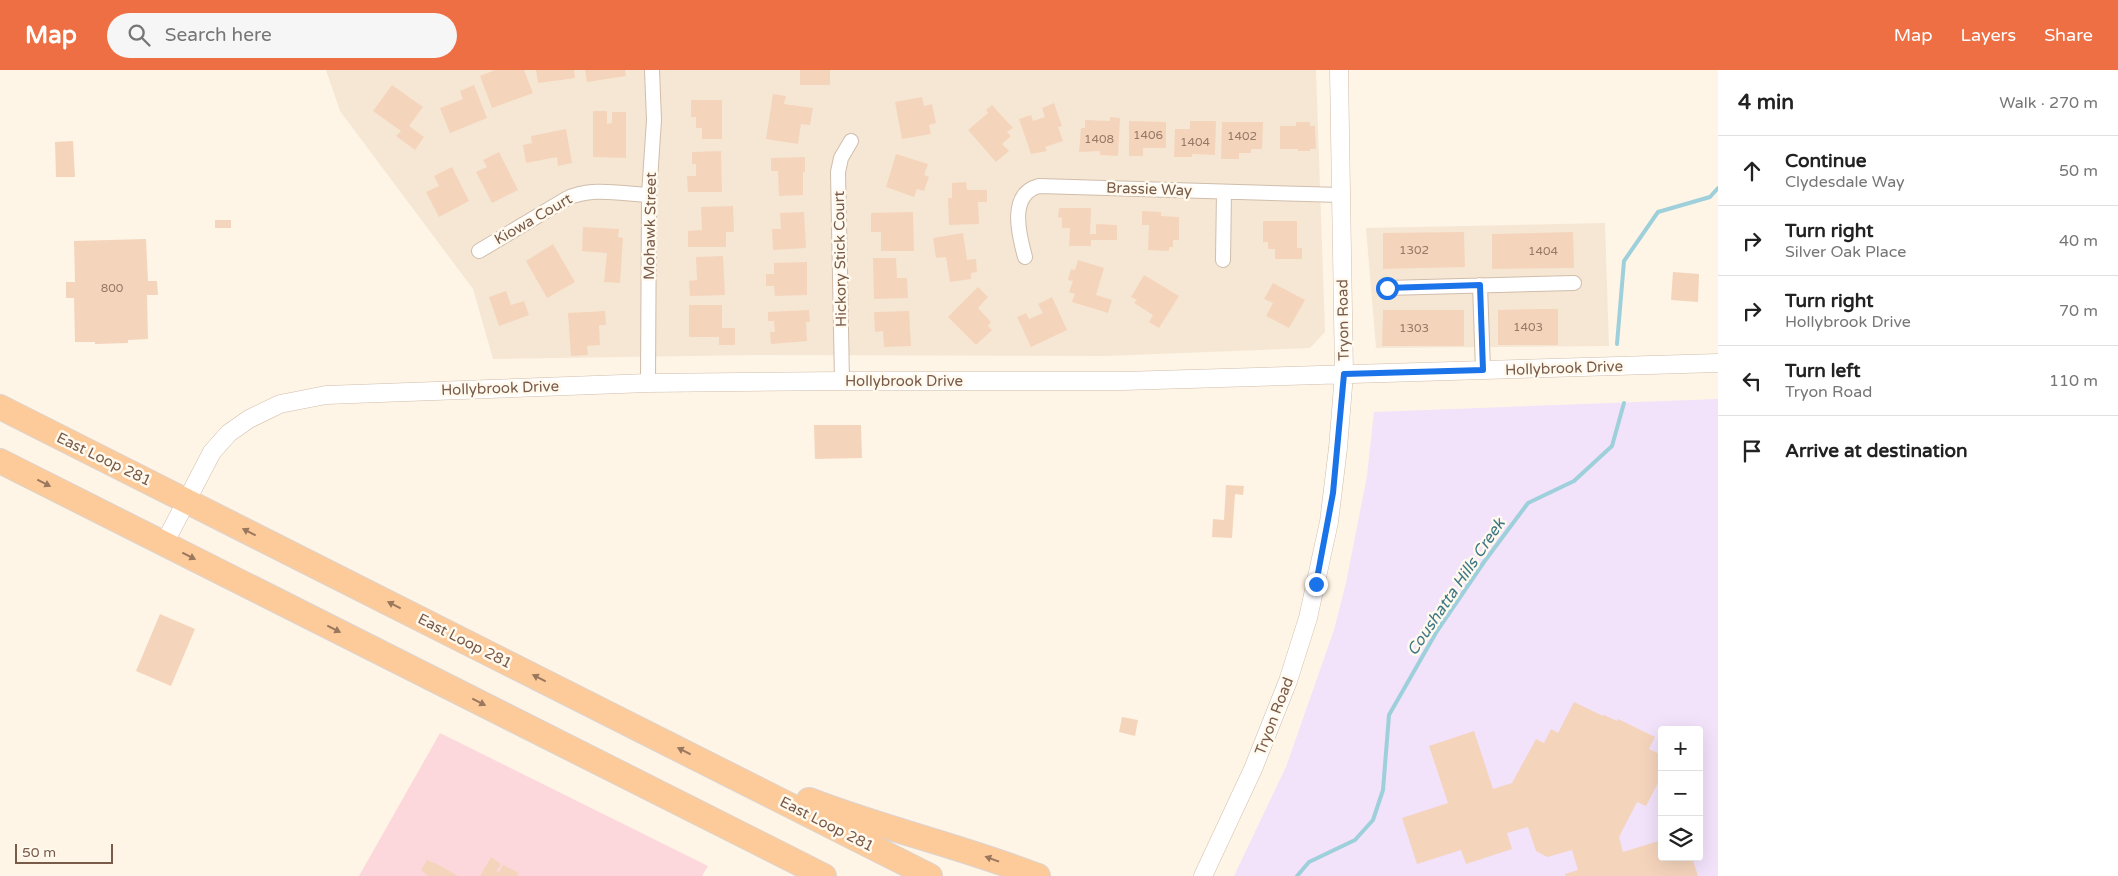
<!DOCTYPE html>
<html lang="en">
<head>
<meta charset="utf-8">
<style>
	:root { --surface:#fff; --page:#f6f6f6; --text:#222; --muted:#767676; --line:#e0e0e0; --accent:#ee6f44 }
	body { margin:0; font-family:"Varela Round",sans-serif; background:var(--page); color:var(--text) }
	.controls { position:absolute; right:15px; bottom:15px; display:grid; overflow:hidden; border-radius:5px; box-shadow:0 5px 20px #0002 }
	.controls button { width:45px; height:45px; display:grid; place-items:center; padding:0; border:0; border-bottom:1px solid var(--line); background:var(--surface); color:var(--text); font:25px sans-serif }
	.scale { position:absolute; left:15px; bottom:12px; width:98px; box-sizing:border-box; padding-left:5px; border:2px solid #795b49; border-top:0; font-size:14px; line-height:18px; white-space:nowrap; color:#795b49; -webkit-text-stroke:4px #fff9ee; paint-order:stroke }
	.stop { position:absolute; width:15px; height:15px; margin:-11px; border:4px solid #1a73e8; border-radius:50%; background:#fff }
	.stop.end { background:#1a73e8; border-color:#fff; box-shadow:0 1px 5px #0008 }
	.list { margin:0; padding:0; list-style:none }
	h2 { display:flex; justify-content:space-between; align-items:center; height:65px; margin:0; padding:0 20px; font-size:21px }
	h2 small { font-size:16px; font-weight:400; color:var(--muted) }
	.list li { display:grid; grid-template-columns:32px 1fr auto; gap:15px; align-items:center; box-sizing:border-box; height:70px; padding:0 20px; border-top:1px solid var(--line) }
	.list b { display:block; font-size:19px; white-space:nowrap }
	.list p { margin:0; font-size:16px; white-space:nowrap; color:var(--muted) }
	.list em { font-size:16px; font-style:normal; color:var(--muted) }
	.icon { flex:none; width:28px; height:28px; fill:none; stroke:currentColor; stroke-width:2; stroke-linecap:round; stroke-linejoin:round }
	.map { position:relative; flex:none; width:1718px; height:806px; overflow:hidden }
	header { display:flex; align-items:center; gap:30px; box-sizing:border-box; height:70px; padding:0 25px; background:var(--accent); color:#fff }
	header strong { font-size:24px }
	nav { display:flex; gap:28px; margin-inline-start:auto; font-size:18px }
	.search { width:350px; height:45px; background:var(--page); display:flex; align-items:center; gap:12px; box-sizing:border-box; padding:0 18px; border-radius:28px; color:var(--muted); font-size:19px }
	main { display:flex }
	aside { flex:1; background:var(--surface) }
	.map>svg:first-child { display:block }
	.residential { fill:#f6e7d4 }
	.education { fill:#f2e2fa; fill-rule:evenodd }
	.medical { fill:#fcd8dc }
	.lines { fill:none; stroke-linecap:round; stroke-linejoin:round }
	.stream { stroke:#9ed0db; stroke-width:4 }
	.building { fill:#f5d4bc }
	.minor-casing { stroke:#d0bdab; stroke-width:16 }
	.tertiary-casing { stroke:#d0bdab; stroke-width:19 }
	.trunk-casing { stroke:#dcd4d0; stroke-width:26 }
	.minor { stroke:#fff; stroke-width:14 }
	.tertiary { stroke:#fff; stroke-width:18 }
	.trunk { stroke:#fdca9a; stroke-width:24 }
	.oneway { fill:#9a775d }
	.route { stroke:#1a73e8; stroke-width:6 }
	.labels { text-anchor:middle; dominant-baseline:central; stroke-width:5; stroke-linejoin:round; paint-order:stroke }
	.number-label { font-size:12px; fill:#987966 }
	.street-label { font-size:15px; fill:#795b49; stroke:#fff9ee }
	.water-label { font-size:16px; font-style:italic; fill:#3e7887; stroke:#fff9ee }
</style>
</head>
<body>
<header>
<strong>Map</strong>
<div class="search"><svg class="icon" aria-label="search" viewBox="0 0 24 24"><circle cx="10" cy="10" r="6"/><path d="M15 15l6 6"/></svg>Search here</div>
<nav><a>Map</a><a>Layers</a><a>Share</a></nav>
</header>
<main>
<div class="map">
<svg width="1718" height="806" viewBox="0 0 1718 806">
	<rect width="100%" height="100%" fill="#fef5e6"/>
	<!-- residential -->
	<path class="residential" d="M326,0h990l9,262 -15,16 -204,8 -351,-1 -262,4 -20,-70 -133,-178z
		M1605,153l4,123 -233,2 -10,-120z"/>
	<!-- education -->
	<path class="education" d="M1718,329v477h-484l52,-109 48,-137 12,-47 21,-107 7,-64zM1662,660h37v127h-37z"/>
	<!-- medical -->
	<path class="medical" d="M440,663l268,133 -6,10h-343z"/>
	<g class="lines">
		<!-- stream -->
		<path class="stream" d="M1617,274l7,-83 34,-49 52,-15 8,-9
			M1297,806l12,-14 46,-22 18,-20 10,-30 6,-75 48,-84 47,-69 44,-59 46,-22 38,-35 12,-43"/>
	</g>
	<!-- building -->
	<path class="building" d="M495,0h29l9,23 -41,15 -12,-32z
		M536,0h38l1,8 -37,5z
		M585,0h40l1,6 -39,6z
		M800,0h30v15h-30z
		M392,15l31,22 -14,19 15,11 -9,13 -19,-14 5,-5 -28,-20z
		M474,15l13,33 -37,15 -10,-25 23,-9 -3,-8z
		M773,24l13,2 -2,8 29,4 -3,17 -9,-1 -3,20 -32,-5z
		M922,27l2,9 8,-2 4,19 -7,2 2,9 -29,5 -7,-37z
		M691,30h31v39h-20v-11h-6v-11h-5z
		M1054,33l8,23 -4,1 5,14 -18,6 2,4 -16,3 -12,-35 12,-4 2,6 12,-4 -3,-9z
		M992,35l21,23 -6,4 4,4 -9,8 7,7 -13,11 -28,-32 20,-17 -2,-3z
		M593,41h14v13l5,-1v-11h14v46l-33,-1z
		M1110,47l10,1 -2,38 -18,-1v-4l-21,1 2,-24h4v-8l25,1z
		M1129,51l37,1v26h-23v8h-14z
		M1190,51h26l-1,34 -23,-1v3h-18l1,-28h15z
		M1222,52h41l-1,27h-11v4h-12v6h-18z
		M1296,52h14v4h5l1,23h-6v2h-12v-2h-18v-23h16z
		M566,59l6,34 -14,3 -1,-9 -31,6 -3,-18 9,-2 -1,-7z
		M73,71l2,36h-19l-1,-35z
		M721,81l1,41h-34l-1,-16h9v-12h-4v-12z
		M499,82l19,38 -26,13 -16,-31 11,-5 -4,-7z
		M896,84l32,10 -4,11 5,2 -5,14 -7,-2 -3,8 -28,-10z
		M805,87v15h-2v23l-24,1 -1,-25h-7v-13z
		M452,97l17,34 -30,16 -13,-25 13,-6 -5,-10z
		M966,112l1,8h20v12h-9l1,22 -30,1 -1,-27h4v-15z
		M733,136l1,26h-8v15h-38v-16l14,-1 -1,-23z
		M1059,138h32l-1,26h6v-10l21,1v15h-26v6h-22l1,-18h-8v-10l-4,-1z
		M1142,141l19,1v4l18,1v23h-6v7h-4v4l-21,-1 1,-25h-7z
		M804,142l2,36 -33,2 -1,-21h9l-1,-16z
		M913,142l1,39h-33v-19h-10v-19z
		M215,150h16v8h-16z
		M1263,151h34v27h5v11h-27v-10h-7v-7h-5z
		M583,157l36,2 -1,8 5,1 -3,45 -16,-1 3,-29 -25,-2z
		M1464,162l1,35 -82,2v-36z
		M1573,162l1,36 -82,1v-35z
		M963,163l4,27 9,-1 1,13 -6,1v6l-21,3 -4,-25 -10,1 -3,-20z
		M146,169l2,42h9l1,14h-11l1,44 -20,1v3l-33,1v-2h-20l-1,-44h-8v-16h9l-1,-41z
		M553,174l22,38 -28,16 -21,-37z
		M723,186l2,39 -35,1 -1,-15 8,-1 -1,-23z
		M873,188h23l1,20h10l1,20 -34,1z
		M1078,190l26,8 -8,27 16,5 -4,13 -36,-11 3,-8 -6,-2 4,-11 -5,-1 3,-11 4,1z
		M807,192v33l-32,1 -1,-10h-8v-12h8v-11z
		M1673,202l26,2 -1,28 -27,-2z
		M1144,205l35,21 -20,32 -10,-6 4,-7 -19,-12 3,-3 -6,-3z
		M1273,213l32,17 -16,28 -23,-12 7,-13 -9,-4z
		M978,217l10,10 -10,11 13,14 -3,4 4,4 -16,15 -28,-28z
		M506,221l5,14 13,-4 5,14 -30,11 -10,-29z
		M1052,227l15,33 -36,17 -14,-30 9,-4 3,6 14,-6 -5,-9z
		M689,235h33v23h13v17h-16v-8h-30z
		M1538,239h20v36h-60v-35z
		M809,240l1,12h-4l1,19 -36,3 -1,-12h5l-1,-11h-6v-9z
		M1383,240h81v36h-82z
		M605,241l1,14h-7l1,20 -13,1 1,9 -17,1 -3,-43z
		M909,241l2,35 -27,1 -1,-16 -8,1 -1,-20z
		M814,355h47l1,33 -47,1z
		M1226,415l18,1 -1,9 -8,-1 -3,44 -20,-1 1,-18 11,1z
		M160,544l35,15 -24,57 -35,-15z
		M1574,632l29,14 1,-1 13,6 1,-2 37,18 -6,12 13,6v20l-16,31 -9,-4 -18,35 4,15 39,-12v17h30l6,19h-133v-2l13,-4 -6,-20 -25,7 -11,-6 -8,-24 -21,6 5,16 -46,15 -5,-14 -44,14 -15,-46 46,-15 -19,-57 45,-15 19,58 19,-6 24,-44 8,4 7,-14 7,4z
		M1122,647l16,3 -3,16 -16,-4z
		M491,787l10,7 -5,7 3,1 4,-7 16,8 -2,3h-37z
		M427,790l10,4 21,12h-30l-7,-6z"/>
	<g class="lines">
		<!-- minor casing -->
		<g class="minor-casing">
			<path id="minor" d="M479,181l87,-52c24,-13 57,-5 83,-4
				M1025,187c-6,-22 -17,-63 14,-71l302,9
				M1223,190l1,-68
				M1480,215l3,85
				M1387,218l187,-5
				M842,311l-4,-209 3,-14 10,-17
				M648,313l1,-188 5,-75 -2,-50"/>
		</g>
		<!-- tertiary casing -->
		<g class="tertiary-casing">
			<path id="tertiary" d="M164,474l48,-92 17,-19 20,-14 31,-15 46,-9 322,-12 194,-2h281l595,-18
				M1203,806l50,-107 35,-88 20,-63 21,-96 9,-74 6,-74 -5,-304"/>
		</g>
		<!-- trunk casing -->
		<g class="trunk-casing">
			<path id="trunk" d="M0,337l930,469
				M0,391l824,415
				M809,730c75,29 154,47 229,76"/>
		</g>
		<!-- minor -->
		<use href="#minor" class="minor"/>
		<!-- tertiary -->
		<use href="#tertiary" class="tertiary"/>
		<!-- trunk -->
		<use href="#trunk" class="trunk"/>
	</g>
	<!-- one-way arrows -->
	<defs><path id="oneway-solid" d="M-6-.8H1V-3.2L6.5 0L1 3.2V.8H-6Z" transform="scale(1.25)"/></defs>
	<g class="oneway">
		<use href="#oneway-solid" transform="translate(44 413) rotate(27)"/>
		<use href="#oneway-solid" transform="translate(249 462) rotate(-153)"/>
		<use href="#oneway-solid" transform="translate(189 486) rotate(27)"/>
		<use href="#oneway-solid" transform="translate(394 535) rotate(-153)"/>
		<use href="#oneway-solid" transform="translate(334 559) rotate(27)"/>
		<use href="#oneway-solid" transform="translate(539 608) rotate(-153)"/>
		<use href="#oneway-solid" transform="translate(479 632) rotate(27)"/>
		<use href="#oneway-solid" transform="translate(684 681) rotate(-153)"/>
		<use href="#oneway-solid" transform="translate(992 789) rotate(-160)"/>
	</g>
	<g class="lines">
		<!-- route -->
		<path class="route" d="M1316,514l17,-91 11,-119 139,-4 -3,-85 -93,3"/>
	</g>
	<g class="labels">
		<!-- number labels -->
		<g class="number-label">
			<text x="1148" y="65">1406</text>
			<text x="1242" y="66">1402</text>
			<text x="1099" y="69">1408</text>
			<text x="1195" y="72">1404</text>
			<text x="1414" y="180">1302</text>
			<text x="1543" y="181">1404</text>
			<text x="112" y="218">800</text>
			<text x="1528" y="257">1403</text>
			<text x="1414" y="258">1303</text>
		</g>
		<!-- street labels -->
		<g class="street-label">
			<text transform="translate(1149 119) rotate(2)">Brassie Way</text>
			<text transform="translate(533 149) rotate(-30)">Kiowa Court</text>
			<text transform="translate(650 156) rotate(-89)">Mohawk Street</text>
			<text transform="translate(840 189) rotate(-91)">Hickory Stick Court</text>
			<text transform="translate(1343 250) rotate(-91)">Tryon Road</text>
			<text transform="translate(1564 298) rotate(-2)">Hollybrook Drive</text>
			<text x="904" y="311">Hollybrook Drive</text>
			<text transform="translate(500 318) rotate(-2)">Hollybrook Drive</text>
			<text transform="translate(104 389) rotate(26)">East Loop 281</text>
			<text transform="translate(465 571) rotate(27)">East Loop 281</text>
			<text transform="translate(1274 646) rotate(-69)">Tryon Road</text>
			<text transform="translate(827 754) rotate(27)">East Loop 281</text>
		</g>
		<!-- water labels -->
		<g class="water-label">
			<text transform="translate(1456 517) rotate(-56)">Coushatta Hills Creek</text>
		</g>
	</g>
</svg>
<div class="controls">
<button>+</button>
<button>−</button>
<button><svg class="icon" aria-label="layers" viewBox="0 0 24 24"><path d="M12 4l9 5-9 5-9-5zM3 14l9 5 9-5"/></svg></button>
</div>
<div class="scale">50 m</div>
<div class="stop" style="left:1387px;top:218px"></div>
<div class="stop end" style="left:1316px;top:514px"></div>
</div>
<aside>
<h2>4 min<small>Walk · 270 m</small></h2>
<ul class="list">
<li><svg class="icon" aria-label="ahead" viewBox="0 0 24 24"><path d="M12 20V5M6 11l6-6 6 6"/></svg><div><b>Continue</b><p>Clydesdale Way</p></div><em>50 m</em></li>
<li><svg class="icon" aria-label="right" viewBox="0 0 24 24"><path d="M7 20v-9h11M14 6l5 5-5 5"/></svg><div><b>Turn right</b><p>Silver Oak Place</p></div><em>40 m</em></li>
<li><svg class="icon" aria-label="right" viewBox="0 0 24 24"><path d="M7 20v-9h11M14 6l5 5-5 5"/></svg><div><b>Turn right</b><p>Hollybrook Drive</p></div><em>70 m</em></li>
<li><svg class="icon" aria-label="left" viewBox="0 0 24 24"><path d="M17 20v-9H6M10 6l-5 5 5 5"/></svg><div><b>Turn left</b><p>Tryon Road</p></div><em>110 m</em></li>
<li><svg class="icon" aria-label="arrive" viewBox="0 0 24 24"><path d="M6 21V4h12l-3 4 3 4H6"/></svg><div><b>Arrive at destination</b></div></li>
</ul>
</aside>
</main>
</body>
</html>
